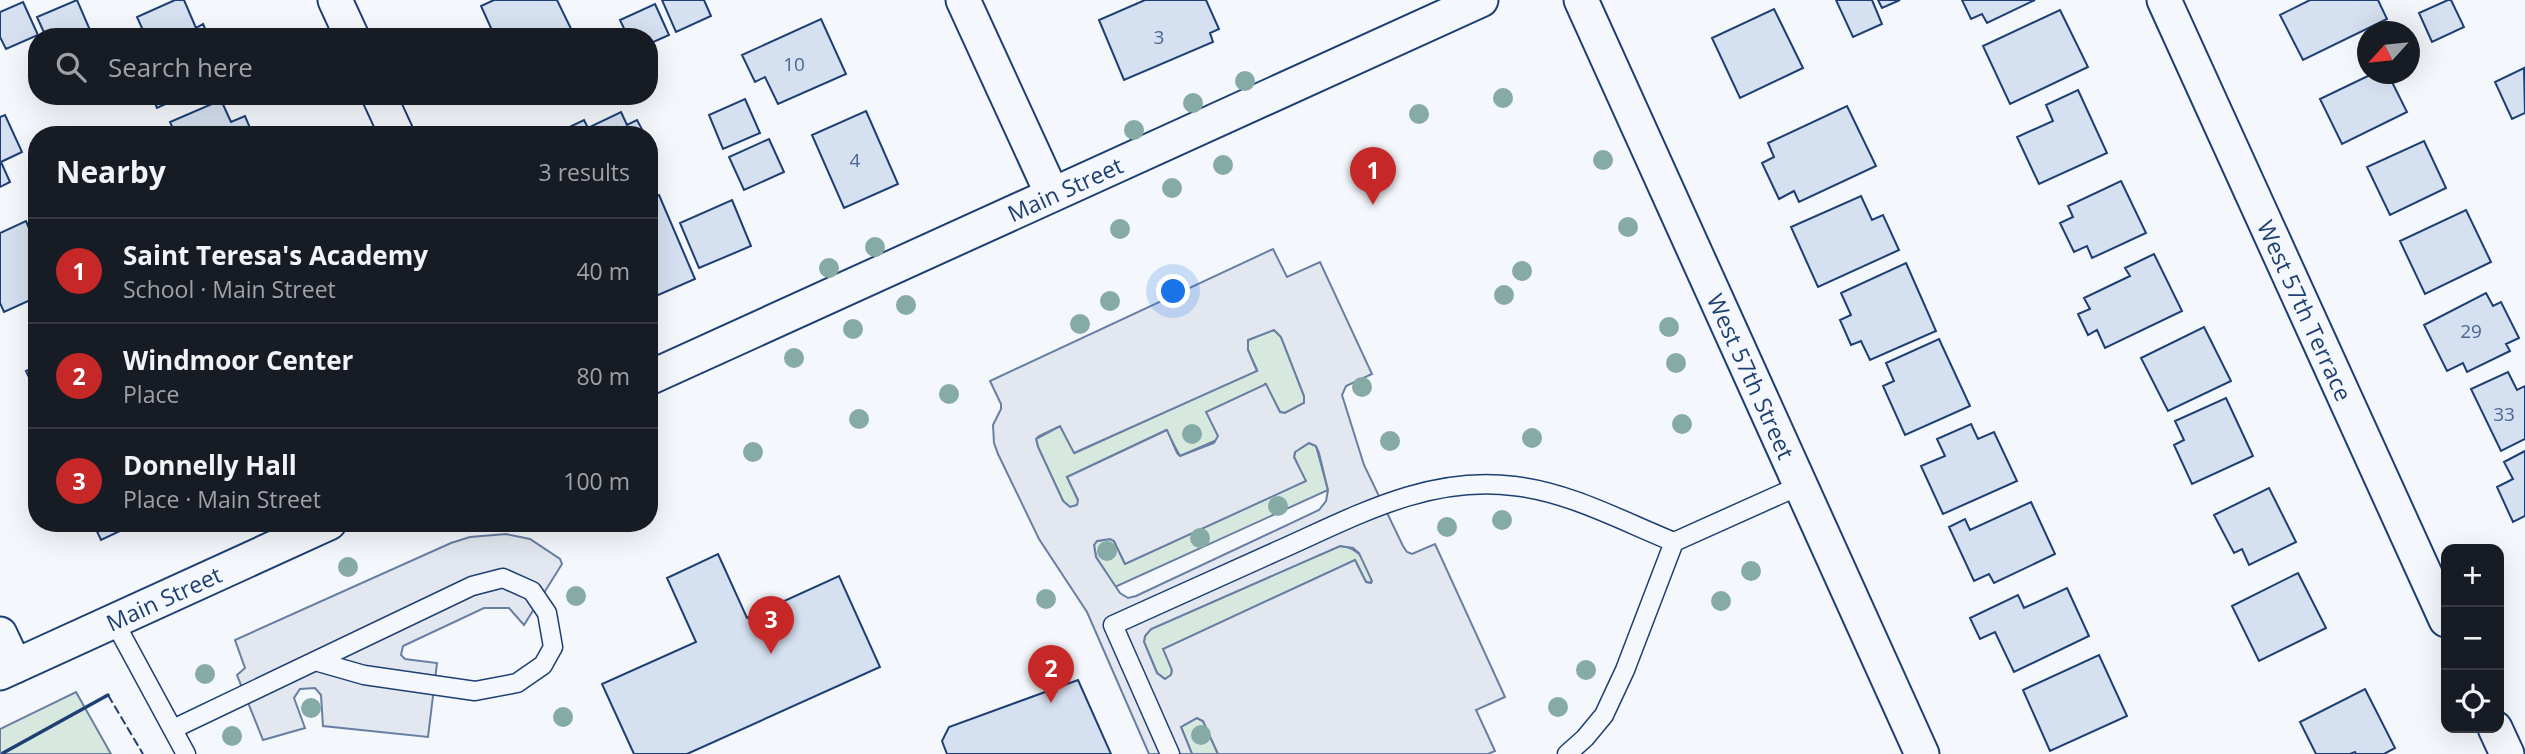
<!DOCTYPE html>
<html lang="en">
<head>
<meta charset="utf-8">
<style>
	:root { --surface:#171b24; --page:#20242c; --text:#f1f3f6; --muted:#9ea1a6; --line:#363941; --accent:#c62828 }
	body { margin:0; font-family:"Open Sans",sans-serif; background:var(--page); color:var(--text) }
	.controls { position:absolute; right:21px; bottom:21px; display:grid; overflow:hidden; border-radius:14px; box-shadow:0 7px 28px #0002 }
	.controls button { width:63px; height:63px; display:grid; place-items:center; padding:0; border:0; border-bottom:2px solid var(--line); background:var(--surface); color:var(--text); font:35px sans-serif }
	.compass { position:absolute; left:2357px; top:21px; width:63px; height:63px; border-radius:50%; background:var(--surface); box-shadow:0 7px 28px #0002; rotate:243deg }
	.you { position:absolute; left:1174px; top:292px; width:24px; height:24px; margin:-18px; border:5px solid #fff; border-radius:50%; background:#1a73e8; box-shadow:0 0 0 10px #1a73e833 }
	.badge { display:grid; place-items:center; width:46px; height:46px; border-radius:50%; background:var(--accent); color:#fff; font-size:23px; font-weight:700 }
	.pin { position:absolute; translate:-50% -58px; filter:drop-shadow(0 2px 4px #0008) }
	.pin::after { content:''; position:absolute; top:37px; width:24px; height:21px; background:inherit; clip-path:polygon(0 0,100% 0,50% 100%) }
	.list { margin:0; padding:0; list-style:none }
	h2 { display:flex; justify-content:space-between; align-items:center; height:91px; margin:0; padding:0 28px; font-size:30px }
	h2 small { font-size:23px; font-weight:400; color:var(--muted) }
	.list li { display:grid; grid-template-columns:46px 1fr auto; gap:21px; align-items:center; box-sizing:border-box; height:105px; padding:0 28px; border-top:2px solid var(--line) }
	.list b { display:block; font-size:26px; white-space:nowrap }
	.list p { margin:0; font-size:23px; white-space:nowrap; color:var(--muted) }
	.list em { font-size:23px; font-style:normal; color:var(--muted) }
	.icon { flex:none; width:38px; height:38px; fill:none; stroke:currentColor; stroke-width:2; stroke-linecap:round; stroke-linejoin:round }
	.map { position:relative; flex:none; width:2525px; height:754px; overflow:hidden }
	.search { position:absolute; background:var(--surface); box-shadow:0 7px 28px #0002; left:28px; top:28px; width:630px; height:77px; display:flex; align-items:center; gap:18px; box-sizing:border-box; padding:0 24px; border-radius:28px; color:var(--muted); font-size:26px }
	.panel { position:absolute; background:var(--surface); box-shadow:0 7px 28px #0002; left:28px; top:126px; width:630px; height:406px; border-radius:28px }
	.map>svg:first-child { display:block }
	.green { fill:#d7e8df; stroke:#687fa3; stroke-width:2 }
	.parking { fill:#e3e8f0; stroke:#687fa3; stroke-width:2; fill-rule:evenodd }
	.building { fill:#d5e0f0; stroke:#1d3f73; stroke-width:2 }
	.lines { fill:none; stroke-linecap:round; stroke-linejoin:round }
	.lane-casing { stroke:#1d3f73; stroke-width:21 }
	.street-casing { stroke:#1d3f73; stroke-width:37 }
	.lane { stroke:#f4f7fb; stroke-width:18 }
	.street { stroke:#f4f7fb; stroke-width:33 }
	.fence { stroke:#1d3f73; stroke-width:2; stroke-dasharray:9 3.5; stroke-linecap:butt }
	.wall { stroke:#1d3f73; stroke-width:3.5 }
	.tree { fill:#86aba6 }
	.labels { text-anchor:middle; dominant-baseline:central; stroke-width:5; stroke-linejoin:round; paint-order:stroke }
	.number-label { font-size:19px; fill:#4b6792 }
	.street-label { font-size:23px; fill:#1d3f73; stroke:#f4f7fb }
</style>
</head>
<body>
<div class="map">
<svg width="2525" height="754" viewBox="0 0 2525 754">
	<rect width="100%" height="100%" fill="#f4f7fb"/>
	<!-- green -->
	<path class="green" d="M1274,330l7,7 23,59v7l-19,10 -5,-1 -15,-28 -48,56 -37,16 -14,-26 -99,47 11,23v5l-8,2 -7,-6 -25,-54 -2,-8 24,-13 15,27 182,-83 -9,-20v-10z
		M1309,443l7,3 12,44 -213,97 -19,-30 -2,-12 3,-4 13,-2 4,2 11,23 180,-83 -11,-24 1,-5z
		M1340,546c20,1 30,19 32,37l-6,-1 -11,-22 -191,89 8,21 -1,5 -6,4 -8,-6 -13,-31 1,-6 6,-7z
		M76,692l35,62h-111v-25z
		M1197,718l6,3 15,33h-26l-11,-27z"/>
	<!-- parking -->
	<path class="parking" d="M1273,249l14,28 33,-15 52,112 -26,12 -4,9 22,70 39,81 4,6 5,2 23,-10 70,153 -29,13 19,41 -7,3h-270l-15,-33 -6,-3 -16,9 11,27h-43l-62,-142 -48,-73 -41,-85 -4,-11 -1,-18 8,-16v-5l-11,-23zM1274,330l7,7 23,59v7l-19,10 -5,-1 -14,-28 -60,28 12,24 -4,7 -34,13 -3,-3 -10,-23 -100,47 11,23 -1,5 -7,2 -7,-6 -25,-54 -2,-8 3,-3 21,-10 14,27 183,-82 -9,-21v-10zM1309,443l7,3 3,7 9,37 -2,11 -7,9 -183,86 -8,2 -8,-5 -24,-36 -2,-12 3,-4 13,-2 4,2 11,23 181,-83 -12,-24 1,-5zM1340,546l13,2 6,5 13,28 -1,2 -5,-1 -11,-22 -192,89 9,21 -1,5 -6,4 -8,-6 -13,-31 1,-6 6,-7z
		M506,534l24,5 30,20 2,5 -38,61 -15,-17h-25l-81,38 -2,9 4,4 32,4 -9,74 -105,-11 -2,-31 -6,-7 -15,1 -6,9 11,30 -42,12 -26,-65 8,-7 -10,-28 216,-97 19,-6z"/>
	<!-- building -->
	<path class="building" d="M77,0l16,37h-47l-9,-20z
		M175,0h9l12,28 7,-4 6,13h-63l-9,-20z
		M494,0h63l18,37h-80l-14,-31z
		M662,0h42l7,16 -35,16z
		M1145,0h61l13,29 -9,4 3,9 -89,38 -25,-60z
		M1836,0h36l10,24 -29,13z
		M1878,0h22l-18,8z
		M1962,0h73l-48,23 -5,-9 -11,5z
		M2310,0h68l9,19 -84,41 -23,-45z
		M2448,0h3l13,27 -32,15 -13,-29z
		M23,2l15,33 -32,14 -6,-12v-25z
		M655,4l14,31 -20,9v-7h-21l-8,-17z
		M1774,9l29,59 -63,30 -28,-60z
		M2060,10l28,57 -78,37 -27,-58z
		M821,19l25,55 -68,30 -13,-27 -10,5 -13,-27z
		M2524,68l1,45 -13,6 -17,-37z
		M2372,74h16l19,38 -65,32 -22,-45z
		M2078,90l29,63 -68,31 -22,-47 36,-16 -7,-16z
		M152,96h31l-26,12z
		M745,99l15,34 -37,16 -14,-34z
		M221,100l10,22 14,-6 8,19h-87l8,-4 -4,-9z
		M1847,106l29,60 -77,36 -5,-11 -15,8 -17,-36 12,-6 -6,-14z
		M866,111l32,73 -54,24 -32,-73z
		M621,112l6,13 10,-5 8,15 -88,-2 27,-13 4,8z
		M5,115l17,37 -21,10 9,20 -10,5v-70z
		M769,139l15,33 -40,18 -15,-33z
		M2424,141l22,47 -56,27 -23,-48z
		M2121,181l25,52 -54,25 -5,-12 -13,6 -14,-29 13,-6 -5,-11z
		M659,195l36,84 -46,20v-100z
		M1861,196l11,24 11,-5 16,35 -81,37 -27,-60z
		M732,200l19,46 -52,22 -19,-45z
		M2466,210l25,52 -66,32 -25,-53z
		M26,221l7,17 4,-2v61l-33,15 -4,-9v-70z
		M2154,254l28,57 -77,37 -8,-18 -9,5 -10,-21 12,-5 -6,-11 46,-22 -5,-8z
		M1906,263l30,68 -66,29 -9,-19 -10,4 -11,-25 11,-5 -10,-22z
		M2486,293l7,13 8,-4 18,36 -13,6 4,7 -43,21 -4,-9 -16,8 -23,-46z
		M2204,327l27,54 -63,30 -27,-53z
		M1939,339l31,67 -65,29 -22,-49 11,-5 -8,-18z
		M37,366v28l-11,-23z
		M2508,372l9,18 8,-4v53l-24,12 -30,-62z
		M2226,398l27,58 -61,28 -18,-39 10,-5 -9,-19z
		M1971,424l7,15 16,-7 23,49 -74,33 -22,-48 24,-10 -8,-17z
		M2525,451v65l-12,6 -16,-35 16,-8 -9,-17z
		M2269,488l27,54 -47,23 -7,-16 -8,4 -20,-38z
		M2031,502l24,52 -61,29 -5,-9 -15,7 -25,-54 16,-8 5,11z
		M93,523h44l-36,17z
		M718,554l29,64 92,-42 41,91 -193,87h-53l-32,-70 94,-42 -29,-64z
		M2298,573l28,55 -67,33 -27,-55z
		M2067,588l22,48 -75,36 -19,-40 -15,7 -10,-21 48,-23 6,13z
		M2099,655l28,61 -77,35 -27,-61z
		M1078,680l33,74h-164l-5,-13 7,-14z
		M2365,689l30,59 -11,6h-28l-1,-2 -5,2h-34l-16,-32z"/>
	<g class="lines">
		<!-- lane casing -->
		<g class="lane-casing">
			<path id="lane" d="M114,621l72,133
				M173,729l299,-143 31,-8 29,13 15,22 6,34 -10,18 -26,18 -42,8 -111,-16 -49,-14
				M1170,754l-57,-129c55,-25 109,-49 164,-74 77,-34 150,-76 237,-65 55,6 108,35 160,56l127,-57
				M1567,754l18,-16 19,-23 21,-45 49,-128"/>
		</g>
		<!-- street casing -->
		<g class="street-casing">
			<g id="street">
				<path d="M335,0l17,37"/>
				<path d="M963,0l89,194"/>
				<path id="s1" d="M1581,0l341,754"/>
				<path id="s2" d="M2164,0l282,620"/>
				<path d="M379,96l18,39"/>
				<path id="s3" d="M649,378l832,-378"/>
				<path d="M0,634l15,32"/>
				<path id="s4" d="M0,673l329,-150"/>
				<path d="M2495,728l12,26"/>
			</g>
		</g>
		<!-- lane -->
		<use href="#lane" class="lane"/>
		<!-- street -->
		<use href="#street" class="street"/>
		<!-- fence -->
		<path class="fence" d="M108,695l35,59"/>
		<!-- wall -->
		<path class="wall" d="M3,753l105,-58"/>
	</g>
	<!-- trees -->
	<g class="tree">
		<circle cx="1245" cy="81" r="10"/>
		<circle cx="1503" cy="98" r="10"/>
		<circle cx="1193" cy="103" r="10"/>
		<circle cx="1419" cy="114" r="10"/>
		<circle cx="1134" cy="130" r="10"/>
		<circle cx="1603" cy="160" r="10"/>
		<circle cx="1223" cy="165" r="10"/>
		<circle cx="1172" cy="188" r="10"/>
		<circle cx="1628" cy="227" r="10"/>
		<circle cx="1120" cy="229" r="10"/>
		<circle cx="875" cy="247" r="10"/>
		<circle cx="829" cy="268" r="10"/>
		<circle cx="1522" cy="271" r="10"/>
		<circle cx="1504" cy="295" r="10"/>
		<circle cx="1110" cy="301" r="10"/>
		<circle cx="906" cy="305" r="10"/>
		<circle cx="1080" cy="324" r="10"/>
		<circle cx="1669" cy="327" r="10"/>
		<circle cx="853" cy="329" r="10"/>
		<circle cx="794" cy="358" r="10"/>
		<circle cx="1676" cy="363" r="10"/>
		<circle cx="1362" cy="387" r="10"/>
		<circle cx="949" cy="394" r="10"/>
		<circle cx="859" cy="419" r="10"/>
		<circle cx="1682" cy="424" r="10"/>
		<circle cx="1192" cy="434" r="10"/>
		<circle cx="1532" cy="438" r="10"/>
		<circle cx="1390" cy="441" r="10"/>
		<circle cx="753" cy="452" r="10"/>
		<circle cx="1278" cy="506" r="10"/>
		<circle cx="1502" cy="520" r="10"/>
		<circle cx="1447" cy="527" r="10"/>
		<circle cx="1200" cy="538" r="10"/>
		<circle cx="1107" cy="551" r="10"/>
		<circle cx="348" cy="567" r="10"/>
		<circle cx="1751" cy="571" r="10"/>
		<circle cx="576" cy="596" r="10"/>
		<circle cx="1046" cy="599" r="10"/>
		<circle cx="1721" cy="601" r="10"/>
		<circle cx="1586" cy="670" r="10"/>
		<circle cx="205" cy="674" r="10"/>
		<circle cx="1558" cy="707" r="10"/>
		<circle cx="311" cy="708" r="10"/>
		<circle cx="563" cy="717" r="10"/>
		<circle cx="1201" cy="735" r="10"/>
		<circle cx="232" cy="736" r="10"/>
	</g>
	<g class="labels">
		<!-- number labels -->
		<g class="number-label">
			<text x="1159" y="37">3</text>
			<text x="794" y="64">10</text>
			<text x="855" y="160">4</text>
			<text x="2471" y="331">29</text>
			<text x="2504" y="414">33</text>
		</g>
		<!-- street labels -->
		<g class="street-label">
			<text stroke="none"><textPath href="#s3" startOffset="457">Main Street</textPath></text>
			<text stroke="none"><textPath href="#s2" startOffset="341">West 57th Terrace</textPath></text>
			<text stroke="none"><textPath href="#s1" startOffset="413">West 57th Street</textPath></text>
			<text stroke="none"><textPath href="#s4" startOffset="180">Main Street</textPath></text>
		</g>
	</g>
</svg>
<div class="controls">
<button>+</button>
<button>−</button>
<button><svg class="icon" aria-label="locate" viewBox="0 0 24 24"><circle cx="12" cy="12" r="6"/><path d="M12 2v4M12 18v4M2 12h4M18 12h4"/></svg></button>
</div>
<svg class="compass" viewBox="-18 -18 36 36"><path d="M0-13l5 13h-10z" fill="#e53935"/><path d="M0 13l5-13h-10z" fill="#9ea1a6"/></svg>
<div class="you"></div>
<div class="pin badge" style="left:1373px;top:205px">1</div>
<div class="pin badge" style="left:1051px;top:703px">2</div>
<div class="pin badge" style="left:771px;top:654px">3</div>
<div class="search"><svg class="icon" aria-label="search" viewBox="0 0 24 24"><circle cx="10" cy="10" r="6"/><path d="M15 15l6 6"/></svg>Search here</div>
<section class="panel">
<h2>Nearby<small>3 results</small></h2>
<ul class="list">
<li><span class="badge">1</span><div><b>Saint Teresa's Academy</b><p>School · Main Street</p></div><em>40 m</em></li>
<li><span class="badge">2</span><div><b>Windmoor Center</b><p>Place</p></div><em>80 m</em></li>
<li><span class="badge">3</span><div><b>Donnelly Hall</b><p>Place · Main Street</p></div><em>100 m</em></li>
</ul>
</section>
</div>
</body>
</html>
